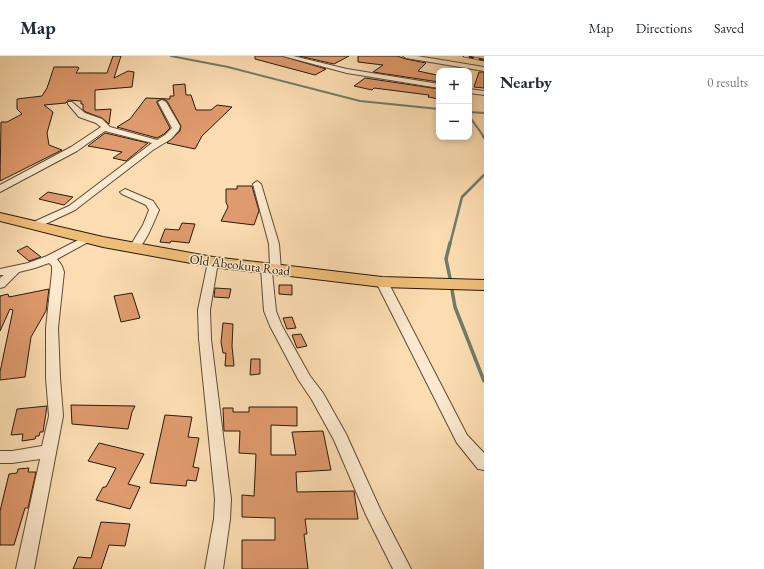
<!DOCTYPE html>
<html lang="en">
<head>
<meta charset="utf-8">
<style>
	:root { --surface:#fff; --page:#f2f2f3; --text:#1f2937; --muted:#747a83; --line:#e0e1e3 }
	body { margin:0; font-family:"EB Garamond",serif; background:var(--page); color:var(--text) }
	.controls { position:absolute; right:12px; top:12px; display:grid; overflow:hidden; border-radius:8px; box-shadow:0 2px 6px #0003 }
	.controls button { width:36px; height:36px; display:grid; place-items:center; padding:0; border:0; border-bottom:1px solid var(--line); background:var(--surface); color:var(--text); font:20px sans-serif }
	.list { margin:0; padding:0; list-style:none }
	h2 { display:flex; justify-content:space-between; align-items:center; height:52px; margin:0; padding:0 16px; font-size:17px }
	h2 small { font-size:13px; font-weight:400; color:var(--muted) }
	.map { position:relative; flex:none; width:484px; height:513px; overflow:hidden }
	header { display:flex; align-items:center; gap:24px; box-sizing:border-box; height:56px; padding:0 20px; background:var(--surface); border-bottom:1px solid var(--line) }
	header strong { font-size:19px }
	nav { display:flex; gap:22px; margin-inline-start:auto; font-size:14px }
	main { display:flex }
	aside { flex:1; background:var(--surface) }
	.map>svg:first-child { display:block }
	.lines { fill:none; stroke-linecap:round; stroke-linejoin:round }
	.stream-far2 { stroke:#6f7c6a; stroke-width:2 }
	.stream-far1 { stroke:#6f7c6a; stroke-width:2.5 }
	.stream { stroke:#6f7c6a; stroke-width:3.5 }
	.building { fill:#df9a6d; stroke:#261b0c }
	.minor-casing { stroke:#5c4c36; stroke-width:2 }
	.highway-casing { stroke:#261b0c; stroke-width:2 }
	.minor { fill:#fde9cd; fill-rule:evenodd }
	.highway { fill:#eebe79; fill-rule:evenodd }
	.rail-casing { stroke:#261b0c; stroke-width:2.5 }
	.rail { stroke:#fde9cd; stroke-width:1.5; stroke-dasharray:5; stroke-linecap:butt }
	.labels { text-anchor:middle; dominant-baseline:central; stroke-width:3; stroke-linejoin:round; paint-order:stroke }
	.street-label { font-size:13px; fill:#261b0c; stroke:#fde9cd }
</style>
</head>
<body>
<header>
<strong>Map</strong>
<nav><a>Map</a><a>Directions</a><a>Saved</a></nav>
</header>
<main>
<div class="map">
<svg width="484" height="513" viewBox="0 0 484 513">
	<rect width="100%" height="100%" fill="#fcddb2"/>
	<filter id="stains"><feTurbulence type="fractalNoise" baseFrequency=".005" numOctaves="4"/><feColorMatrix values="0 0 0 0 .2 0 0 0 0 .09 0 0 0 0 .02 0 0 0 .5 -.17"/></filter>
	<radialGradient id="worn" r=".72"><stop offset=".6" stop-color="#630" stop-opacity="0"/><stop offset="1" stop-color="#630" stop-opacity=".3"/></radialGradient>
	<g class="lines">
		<!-- stream-far2 -->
		<path class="stream-far2" d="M171,0l57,11 132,34 79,8
			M469,56l15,1
			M469,60l15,21"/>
		<!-- stream-far1 -->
		<path class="stream-far1" d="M483,80l1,2
			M450,188l12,-47 22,-22"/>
		<!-- stream -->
		<path class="stream" d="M450,222l-4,-19 4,-16
			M452,234l3,17 29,74"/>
	</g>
	<!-- building -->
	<path class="building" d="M113,0h8l-7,22 14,-7 6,1 -2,15 -37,3v20l16,-1 -2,15 -7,-6 -16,-6 -3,-2v-6h-2v-3l-13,-1 -2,3 -22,2 9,7 -6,21 2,12 13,5 -62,31 1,-59h6l15,-8 -5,-5v-10l25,-3 5,-8 7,-21h24l1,1 -3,5h31z
		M255,0h27l44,13 -11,6 -60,-16z
		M299,0h50l-15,8z
		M358,0h39l9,3 20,4 -8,8 19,4 2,-4v11l-66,-10 10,-7 -25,-3z
		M479,16h5v16l-10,-1z
		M365,22l74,11v10l-11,-2 1,-2 -55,-7 -2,2 -18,-4z
		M185,28l1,11h5l5,15h15l6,-5 15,2 -30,29 -7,13 -28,-6 13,-12 1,-5 -14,-25 -4,-2 -6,2v2l13,25 -6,6 -7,4 -40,-11 13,-8 16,-21 24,1v-3h4l-1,-11z
		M105,77l43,10 -22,18 -13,-3 9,-6 -34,-6z
		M237,130h15l7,25 -5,14 -33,-4 7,-14 -2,-5v-13h11z
		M48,136l25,5 -9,8 -25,-6z
		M182,167l13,1 -6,19 -18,-2 -1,2 -10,-1 5,-13 14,1z
		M27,190l14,11 -12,4 -12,-10z
		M279,229h13v10l-13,-1z
		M215,232l16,1 -2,9 -15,-1z
		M49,233l-3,22 -15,26 -6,40 -25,3v-8l13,-62 -3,-1 -10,22v-35l8,-2 1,3z
		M132,237l8,25 -19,4 -7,-26z
		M292,261l4,11 -9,1 -4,-11z
		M223,267l10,1 -1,22 2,20h-9l1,-13h-3l-2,-11z
		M301,278l6,12 -10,2 -5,-13z
		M251,303h9v15l-10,1z
		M71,349l64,1 -3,6 -4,17 -56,-5z
		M47,350l-4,26h-3l-1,4h-3l-1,3 -13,2 1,-7 -12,1 6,-26z
		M249,351h48v19l-26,-1v30h25l-4,-23 31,-1 8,39 -35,2 1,20 57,-1 4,28h-53l2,15h-3l4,35h-66v-29h33v-22l-33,-1v-22l12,1 2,-42 -17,-1 1,-22h-16l-1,-23h10v4h16z
		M165,359l27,2 -4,20 11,1 -6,29 6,1 -3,13 -9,-1 -1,6 -36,-3z
		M99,387l45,11 -16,30 12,3 -10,22 -34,-9 7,-13h3l10,-19 -28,-7z
		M29,412l-1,4h8l-8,36h-3l-11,37h-14v-34l9,-37 8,-1 1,-4z
		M101,466l29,2 -5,22 -16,-1 -8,24h-28l5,-12 13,1z"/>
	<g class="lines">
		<!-- minor casing -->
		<g class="minor-casing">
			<path id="minor" d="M283,0h10l54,13 92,15v4l-92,-15z
				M403,0h14l67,11v4l-78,-13z
				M469,33l15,2v4l-15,-2z
				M162,44l4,2 14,24 -1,4 -8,9 -18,11 -78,60 -38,18 -4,1 -5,-3 1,-2 40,-18 83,-63 -47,-12 -28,20 -77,41v-7l71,-38 30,-20 -5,-4 -17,-6 -11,-13v-2h4l13,11 17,6 8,8 47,13 8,-5 7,-7 -14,-26z
				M257,125l4,3 18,60 2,26 -5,3 -4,-1 4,39 6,15 28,50 13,17 23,41 35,77 30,58h-18l-27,-54 -32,-75 -22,-40 -14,-21 -28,-53 -6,-15 -3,-43 5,-3 4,1 -1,-22 -16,-60z
				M125,133l28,12 6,9c-4,9 -15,39 -25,41l-5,-3 14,-23 6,-15 -3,-5 -24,-11 -2,-2z
				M86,180l4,1 1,2 -1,2 -33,18 5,7 2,6 -6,56 2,50 3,38 -29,153h-18l24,-110 -28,4h-12v-12h12l30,-5 7,-30 -3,-38v-50l6,-56v-6l-3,-3 -14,5 -16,4 -15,15 -4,1v-10l4,-3h-4v-6l28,-6 19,-7z
				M213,203l5,3 -8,48 1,29 20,160 -1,20 -7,50h-18l9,-50 1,-20 -16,-160 -1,-29 10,-48z
				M382,223l4,1 2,2 79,153 17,18v17l-6,-1 -21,-26 -81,-161 2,-2z"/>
		</g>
		<!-- highway casing -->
		<g class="highway-casing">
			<path id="highway" d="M0,157l103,24 110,20 169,20 102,3v10l-102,-3 -169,-20 -110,-20 -103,-26z"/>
		</g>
		<!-- minor -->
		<use href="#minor" class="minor"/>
		<!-- highway -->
		<use href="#highway" class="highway"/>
		<!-- rail casing -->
		<g class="rail-casing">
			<path id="rail" d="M464,0l20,4"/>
		</g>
		<!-- rail -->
		<use href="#rail" class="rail"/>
	</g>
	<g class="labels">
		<!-- street labels -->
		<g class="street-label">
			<text transform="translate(240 209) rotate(7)">Old Abeokuta Road</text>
		</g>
	</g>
	<rect width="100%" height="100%" filter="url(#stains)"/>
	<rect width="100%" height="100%" fill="url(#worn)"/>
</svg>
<div class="controls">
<button>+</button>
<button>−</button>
</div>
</div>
<aside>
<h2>Nearby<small>0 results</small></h2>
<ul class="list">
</ul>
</aside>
</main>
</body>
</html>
